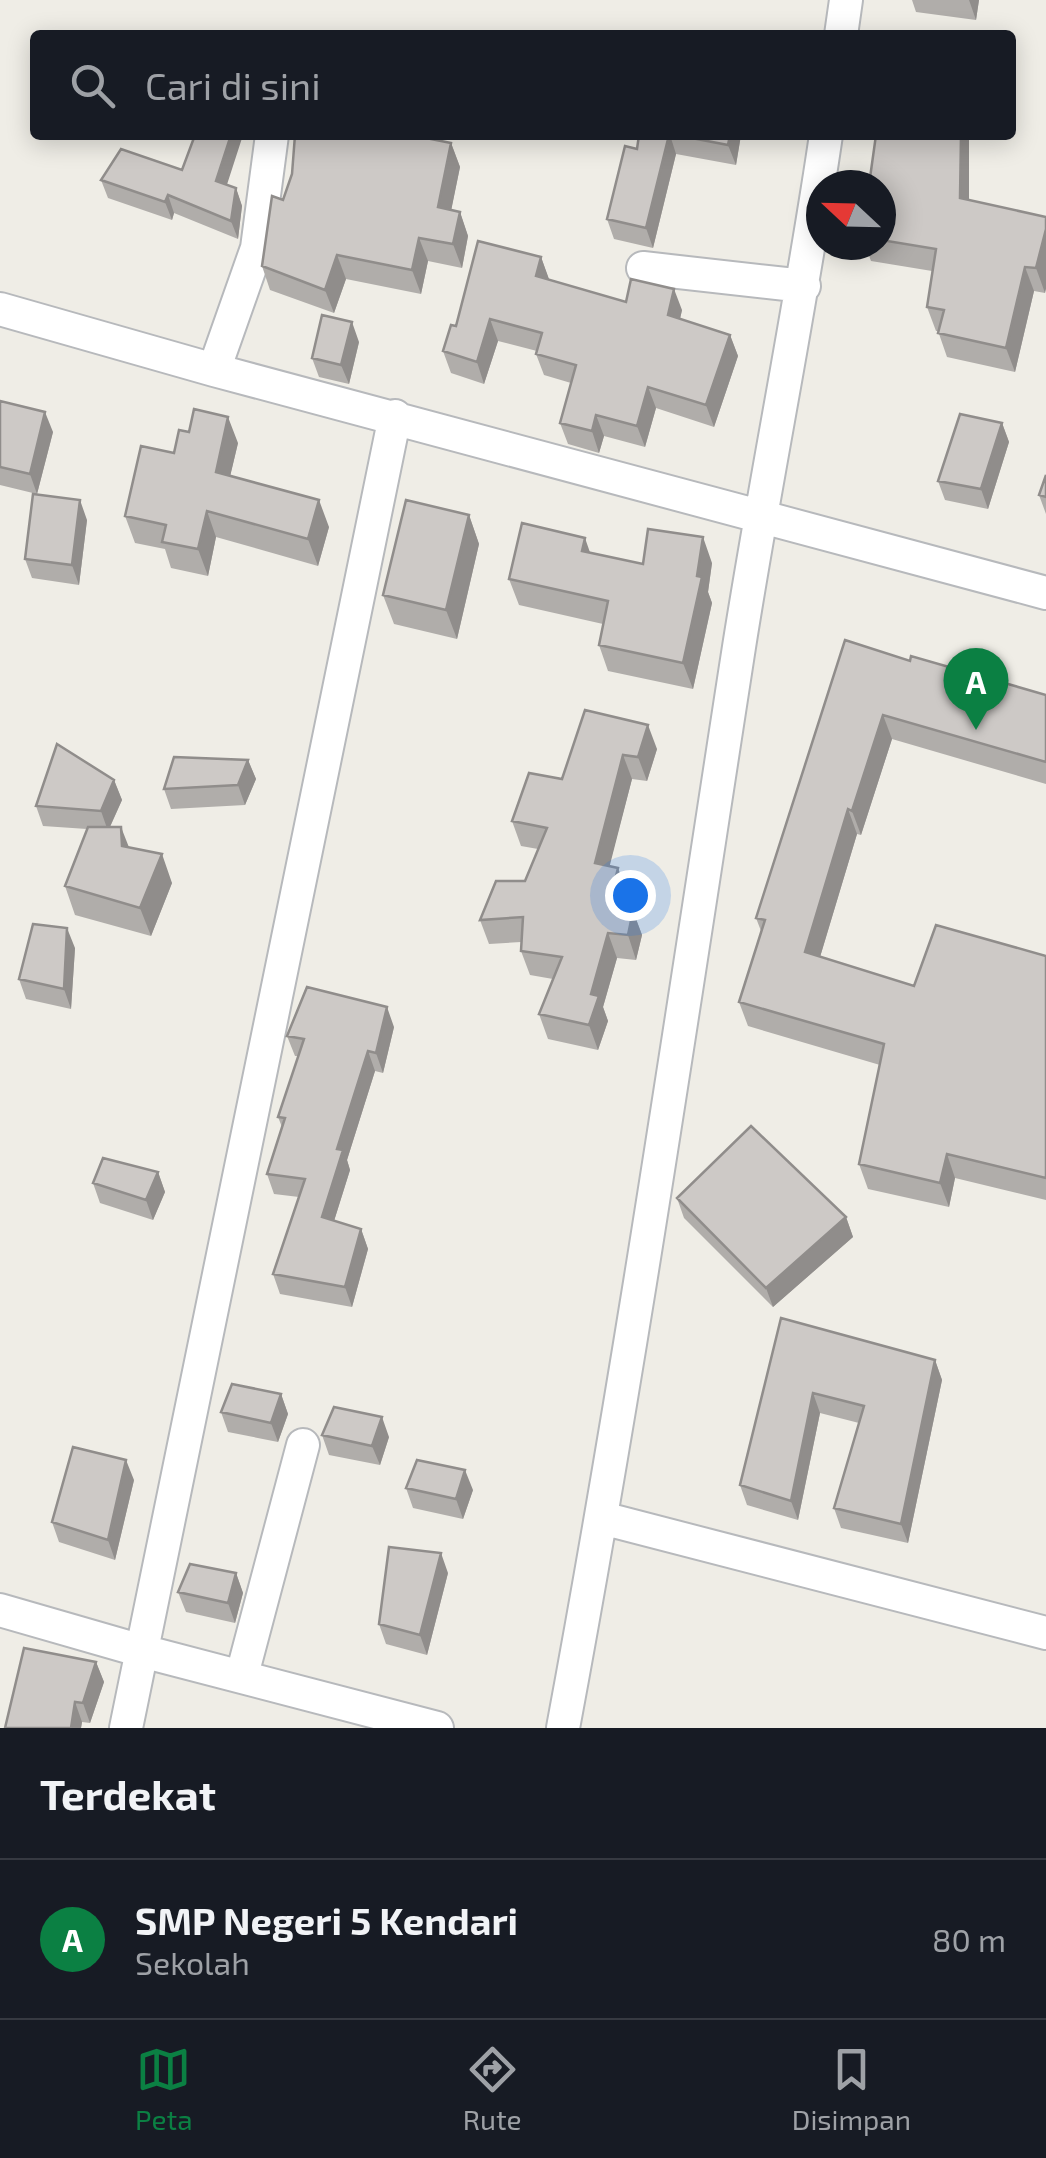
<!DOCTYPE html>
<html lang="id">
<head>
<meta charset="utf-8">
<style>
	:root { --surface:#171b24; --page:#242831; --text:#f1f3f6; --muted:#9ea1a6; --line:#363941; --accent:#0b8043 }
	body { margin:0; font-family:"Exo 2",sans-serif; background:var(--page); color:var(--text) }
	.compass { position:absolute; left:806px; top:170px; width:90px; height:90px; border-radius:50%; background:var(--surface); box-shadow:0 5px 25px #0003; rotate:292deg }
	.you { position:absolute; left:630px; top:895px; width:35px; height:35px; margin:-25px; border:8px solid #fff; border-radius:50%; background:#1a73e8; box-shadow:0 0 0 15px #1a73e833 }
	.badge { display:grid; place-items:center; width:65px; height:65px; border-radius:50%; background:var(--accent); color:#fff; font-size:32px; font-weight:700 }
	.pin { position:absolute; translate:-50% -82px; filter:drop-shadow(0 2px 5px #0008) }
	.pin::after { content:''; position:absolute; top:52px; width:35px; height:30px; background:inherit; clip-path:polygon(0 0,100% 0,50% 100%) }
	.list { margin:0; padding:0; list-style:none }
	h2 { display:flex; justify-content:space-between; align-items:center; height:130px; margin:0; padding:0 40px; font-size:42px }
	h2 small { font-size:32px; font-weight:400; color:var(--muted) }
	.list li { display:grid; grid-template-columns:65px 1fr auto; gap:30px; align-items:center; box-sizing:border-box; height:160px; padding:0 40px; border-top:2px solid var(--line) }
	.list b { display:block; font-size:38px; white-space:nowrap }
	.list p { margin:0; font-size:32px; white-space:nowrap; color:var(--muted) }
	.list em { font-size:32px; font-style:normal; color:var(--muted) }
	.icon { flex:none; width:55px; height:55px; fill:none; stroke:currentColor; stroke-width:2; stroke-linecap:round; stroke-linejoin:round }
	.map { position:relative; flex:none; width:1046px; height:1728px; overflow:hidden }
	.search { position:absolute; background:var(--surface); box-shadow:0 5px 25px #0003; left:30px; right:30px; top:30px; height:110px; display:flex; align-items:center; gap:25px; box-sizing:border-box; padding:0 35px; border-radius:10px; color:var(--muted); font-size:38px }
	.sheet { height:290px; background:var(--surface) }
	nav { display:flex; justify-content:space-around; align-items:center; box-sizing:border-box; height:140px; border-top:2px solid var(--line); background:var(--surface); font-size:28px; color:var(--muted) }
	nav a { display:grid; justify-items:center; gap:5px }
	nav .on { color:var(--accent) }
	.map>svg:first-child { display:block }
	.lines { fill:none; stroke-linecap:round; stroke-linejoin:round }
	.minor-casing { stroke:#b7b9bc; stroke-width:36 }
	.minor { stroke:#fff; stroke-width:32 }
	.wall { fill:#b0adaa }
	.shaded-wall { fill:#908d8b }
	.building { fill:#cdc9c6; stroke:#908d8b; stroke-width:2.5 }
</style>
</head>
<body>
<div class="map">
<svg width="1046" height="1728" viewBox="0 0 1046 1728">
	<rect width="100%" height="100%" fill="#efede6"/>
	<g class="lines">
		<!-- minor casing -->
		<g class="minor-casing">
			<path id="minor" d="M841,35l5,-35
				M643,268l161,18
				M0,309l214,61 832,223
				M214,370l43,-122 15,-113
				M602,1518l444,115
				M0,1610l142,41 295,77
				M242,1675l61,-230
				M126,1728l269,-1312
				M563,1728c67,-359 120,-720 176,-1081 27,-171 62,-341 87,-512"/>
		</g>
		<!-- minor -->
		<use href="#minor" class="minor"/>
	</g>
	<!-- wall -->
	<path class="wall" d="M912,0h67l-3,20 -60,-8z
		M639,135h102l-5,30 -60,-11 -23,94 -39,-9 -7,-20 30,-70z
		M876,135h93v65l77,17 -1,76 -11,-2 -19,81 -68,-15 -9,-26h-2l-9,-24 5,-36 -61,-10 -6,-16h16v-60z
		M451,143l9,24 -9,43 9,2 8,24 -6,32 -34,-7 -7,33 -75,-15 -12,34 -64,-23 -8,-24 21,-66z
		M101,180l126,5 9,3 6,18 -4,33 -64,-26 -2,7 -64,-22z
		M541,257l8,23 77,22 56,8 -2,9 50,16 8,21 -24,71 -58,-19 -11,39 -41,-11 -5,17 -31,-9 -8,-21 11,-40 -27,-8 -8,-21 1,-3 -39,-10 -14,43 -33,-11 -8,-22 13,-25z
		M359,342l-10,42 -30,-7 -7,-19z
		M0,401l53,31 -16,62 -37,-9z
		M1002,423l7,19 -21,67 -43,-9 -7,-19z
		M238,443l-8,33 99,51 -11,39 -102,-29 -8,39 -37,-8 -6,-19 -30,-6 -10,-27 49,-63z
		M1046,475v39l-7,-19z
		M469,515l10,29 -22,95 -63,-15 -11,-29z
		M87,520l-8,65 -47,-7 -7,-19z
		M590,553l53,11 69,-1 -4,29 4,11 -19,86 -85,-18 -9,-26 4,-21 -84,-19 -10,-26z
		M910,661l136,34v89l-154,-45 -31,96 -4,-1 -37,123 94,29 132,-30v244l-91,-22 -6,29 -81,-18 -9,-25 21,-99 -132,-39 -9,-24 22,-71 -5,-13z
		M585,710l72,39 -10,32 -15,-2 -23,87 18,26 -3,13 9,6 9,24 -6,25 -19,-2 -14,49 5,14 -10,29 -50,-11 -9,-25 14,-35 -23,-4 -9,-24v-9l-32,2 -9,-24 45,-39 13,-32 -17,-3 -9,-25 50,-42z
		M248,760l8,19 -11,26 -74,4 -7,-20z
		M114,780l8,20 -12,27 19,20 43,36 -21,53 -76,-21 -10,-29 22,-57 -44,-3 -7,-20z
		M75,948l-4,61 -45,-10 -7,-20z
		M394,1027l-11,46 -8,-2 -28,89 3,10 -16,51 27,8 7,20 -16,58 -72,-13 -7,-20 26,-77 -25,-3 -7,-20 15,-47 -4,-10 20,-61h-3l-8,-20z
		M158,1172l7,20 -12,28 -53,-17 -7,-20z
		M677,1198l169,19 7,20 -80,70 -89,-89z
		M781,1318l154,42 7,20 -34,163 -67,-15 -7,-20 25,-85 -39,-10 -22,107 -51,-15 -7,-20z
		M281,1394l7,20 -10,28 -50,-10 -7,-20z
		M322,1435l67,2 -9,28 -51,-10z
		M134,1480l-19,80 -56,-18 -7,-20z
		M406,1488l67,2 -10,29 -50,-11z
		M236,1573l7,20 -8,30 -49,-11 -8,-20z
		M448,1573l-21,82 -41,-11 -7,-20z
		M96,1662l8,20 -14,41 -8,-1 -1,6h-76z"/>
	<!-- shaded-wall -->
	<path class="shaded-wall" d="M969,0h10l-3,20z
		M231,135h12l-21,65 -6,-19z
		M670,135l6,19 -23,94 -7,-20z
		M730,135h11l-5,30 -8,-20z
		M961,135h8v87l-9,-24z
		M451,143l9,24 -13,64 -9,-24z
		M236,188l6,18 -4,33 -7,-18z
		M168,195l6,18 -2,7 -7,-18z
		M460,212l8,24 -6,32 -9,-24z
		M1046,229v60l-1,4 -9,-25z
		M419,238l9,23 -7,33 -9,-24z
		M337,255l9,24 -12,34 -9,-23z
		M541,257l8,22 -5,19 -8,-22z
		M1025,267l9,24 -19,81 -9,-24z
		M674,289l8,21 -6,26 -8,-21z
		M490,319l8,22 -14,43 -7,-22z
		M352,322l7,20 -10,42 -8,-19z
		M730,335l8,21 -24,71 -8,-22z
		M648,387l8,21 -11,39 -8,-21z
		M45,412l8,20 -16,62 -7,-20z
		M596,415l8,21 -5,17 -7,-22z
		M228,417l10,26 -13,55 -9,-26z
		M1002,423l7,19 -21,67 -7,-20z
		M80,500l7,20 -8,65 -7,-20z
		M319,500l10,27 -11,39 -10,-27z
		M207,511l9,26 -8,39 -10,-27z
		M469,515l10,29 -22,95 -11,-29z
		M703,537l9,26 -4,29 4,11 -19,86 -10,-26z
		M585,538l9,26 -12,-13z
		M883,715l9,24 -31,96 -9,-24z
		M648,725l9,24 -10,32 -9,-24z
		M623,755l9,24 -28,109 -9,-25z
		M248,760l8,19 -11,26 -7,-20z
		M114,780l8,20 -14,31 -7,-20z
		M848,809l9,25 -43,143 -9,-25z
		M121,827l11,28 -10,-9z
		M162,854l10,29 -21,53 -11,-28z
		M618,868l9,24 -7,30 -9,-25z
		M633,911l9,24 -6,25 -8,-25z
		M67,928l8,20 -4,61 -7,-20z
		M608,933l9,25 -14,49 5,14 -10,29 -9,-25 2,-31z
		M387,1007l7,20 -11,46 -7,-20z
		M368,1051l7,20 -28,89 3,10 -21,67 -7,-20 15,-68z
		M947,1154l8,24 -6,29 -9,-24z
		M158,1172l7,20 -12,28 -7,-20z
		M846,1217l7,20 -80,70 -7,-19z
		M361,1229l7,20 -16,58 -7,-20z
		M935,1360l7,20 -34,163 -7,-19z
		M813,1393l7,20 -22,107 -7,-19z
		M281,1394l7,20 -10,28 -7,-19z
		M382,1417l7,20 -9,28 -8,-19z
		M126,1460l8,20 -19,80 -7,-20z
		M465,1470l8,20 -10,29 -7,-20z
		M441,1553l7,20 -21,82 -7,-20z
		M236,1573l7,20 -8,30 -7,-20z
		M96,1662l8,20 -14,41 -7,-20z
		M75,1702l7,20 -1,6h-10z"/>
	<!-- building -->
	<path class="building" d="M195,135h36l-15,46 20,7 -5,33 -63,-26 -3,7 -64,-22 20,-31 61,21z
		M295,135h116l40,8 -13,64 22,5 -7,32 -34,-6 -7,32 -75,-15 -12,35 -63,-24 10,-70 11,4 9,-26z
		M639,135h30l-23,93 -39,-9 18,-73 12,3z
		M676,135h54l-2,10z
		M876,135h85l-1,63 86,19v12l-10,39 -11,-1 -19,81 -68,-15 6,-23 -17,-3 9,-58 -55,-9v-55h-12z
		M478,241l63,16 -5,19 90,26 5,-23 43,10 -6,26 62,20 -24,70 -58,-18 -11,39 -41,-11 -4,16 -32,-8 16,-58 -40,-11 6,-21 -52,-14 -13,43 -34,-11 8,-26 5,1z
		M322,315l30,7 -11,43 -29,-7z
		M0,401l45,11 -15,62 -30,-7z
		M194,409l34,8 -12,55 103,28 -11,39 -101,-28 -9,38 -36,-7 4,-17 -41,-9 16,-70 33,7 5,-23 10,2z
		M960,414l42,9 -21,66 -43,-8z
		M1046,475v22l-7,-2z
		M33,494l47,6 -8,65 -47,-6z
		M406,500l63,15 -23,95 -63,-15z
		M522,523l63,15 -3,13 61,13 5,-35 55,8 -6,39 5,1 -19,86 -84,-18 9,-44 -99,-22z
		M845,640l65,21 1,-5 135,39v67l-163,-47 -31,96 -4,-2 -43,143 109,34 22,-61 110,31v222l-99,-24 -7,29 -81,-19 25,-120 -145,-42 26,-82 -9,-2z
		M585,710l63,15 -10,32 -15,-2 -28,108 23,5 -7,29 22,14 -5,24 -20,-2 -17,61 8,2 -10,29 -50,-11 23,-57 -41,-6 2,-34 -43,3 16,-39h29l22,-53 -35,-7 17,-48 33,6z
		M57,744l57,36 -13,31 -65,-5z
		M174,757l74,3 -10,25 -74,4z
		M88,827h33l1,19 40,8 -22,54 -75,-22z
		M33,924l34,4 -3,61 -45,-10z
		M307,987l80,20 -11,46 -8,-2 -31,98 6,1 -21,67 39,12 -16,58 -72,-13 32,-95 -38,-5 18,-56 -7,-1 26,-78 -17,-3z
		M751,1126l95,91 -80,71 -89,-90z
		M103,1158l55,14 -12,28 -53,-17z
		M781,1318l154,42 -34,164 -67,-16 30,-102 -51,-13 -22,108 -51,-16z
		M232,1384l49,10 -10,29 -50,-11z
		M334,1407l48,10 -10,29 -50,-11z
		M73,1447l53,13 -18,80 -56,-18z
		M417,1460l48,10 -9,29 -50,-11z
		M389,1547l52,6 -21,82 -41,-11z
		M190,1564l46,9 -8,30 -50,-11z
		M24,1648l72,14 -13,41 -8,-1 -4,26h-66z"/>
</svg>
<svg class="compass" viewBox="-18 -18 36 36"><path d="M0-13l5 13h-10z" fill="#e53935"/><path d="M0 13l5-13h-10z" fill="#9ea1a6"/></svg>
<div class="you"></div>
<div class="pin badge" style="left:976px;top:730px">A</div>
<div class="search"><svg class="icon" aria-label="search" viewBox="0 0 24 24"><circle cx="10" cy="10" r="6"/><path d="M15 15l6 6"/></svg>Cari di sini</div>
</div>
<section class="sheet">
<h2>Terdekat<small></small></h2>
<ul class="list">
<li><span class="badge">A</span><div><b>SMP Negeri 5 Kendari</b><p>Sekolah</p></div><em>80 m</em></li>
</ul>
</section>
<nav>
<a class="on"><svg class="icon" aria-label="map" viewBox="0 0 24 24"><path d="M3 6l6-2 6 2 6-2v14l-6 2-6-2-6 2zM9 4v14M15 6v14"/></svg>Peta</a>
<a><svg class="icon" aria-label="directions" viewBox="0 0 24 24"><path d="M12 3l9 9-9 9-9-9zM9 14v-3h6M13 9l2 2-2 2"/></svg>Rute</a>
<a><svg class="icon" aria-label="saved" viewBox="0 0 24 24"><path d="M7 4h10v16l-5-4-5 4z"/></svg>Disimpan</a>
</nav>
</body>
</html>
